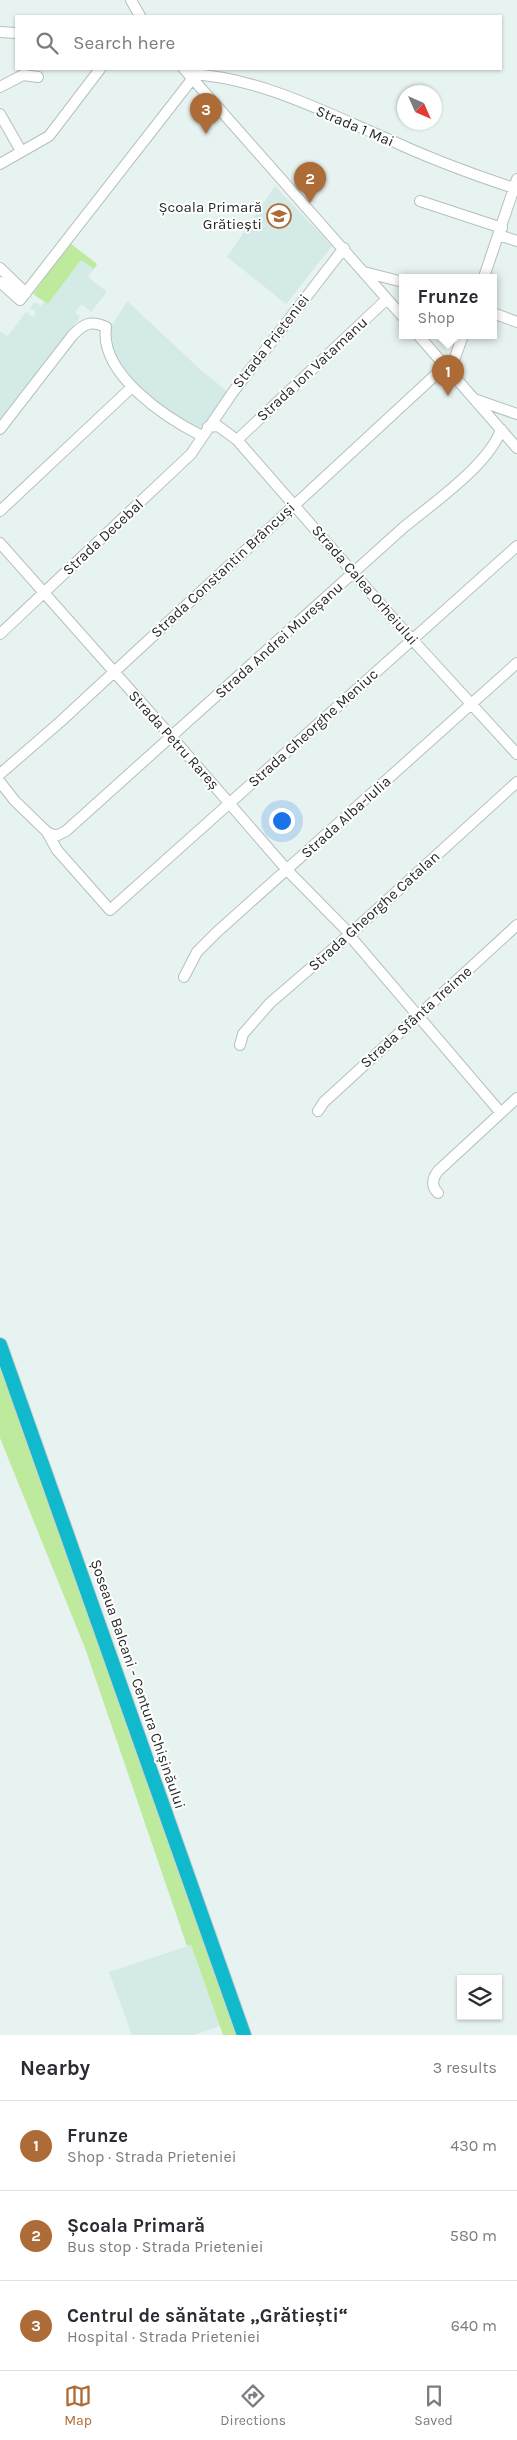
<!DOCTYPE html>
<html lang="en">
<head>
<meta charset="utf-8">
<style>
	:root { --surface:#fff; --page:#f2f2f3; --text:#2b2b33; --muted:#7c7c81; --line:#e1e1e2; --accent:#ad6c37 }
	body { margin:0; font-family:Karla,sans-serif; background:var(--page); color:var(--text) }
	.controls { position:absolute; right:15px; bottom:15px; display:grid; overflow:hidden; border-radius:0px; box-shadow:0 1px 4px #0004 }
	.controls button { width:45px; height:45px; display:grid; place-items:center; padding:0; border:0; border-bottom:1px solid var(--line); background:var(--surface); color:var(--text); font:25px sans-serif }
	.compass { position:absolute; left:397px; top:85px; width:45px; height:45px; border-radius:50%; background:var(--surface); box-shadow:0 1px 4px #0004; rotate:135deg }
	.you { position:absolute; left:281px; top:820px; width:18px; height:18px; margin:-12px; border:4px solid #fff; border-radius:50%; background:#1a73e8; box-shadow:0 0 0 8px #1a73e833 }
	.badge { display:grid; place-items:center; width:32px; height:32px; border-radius:50%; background:var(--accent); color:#fff; font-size:16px; font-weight:700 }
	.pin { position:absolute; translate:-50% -41px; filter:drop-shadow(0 1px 2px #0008) }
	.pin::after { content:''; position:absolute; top:26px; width:18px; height:15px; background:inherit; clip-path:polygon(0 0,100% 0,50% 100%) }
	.popup { position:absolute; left:399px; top:274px; width:98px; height:65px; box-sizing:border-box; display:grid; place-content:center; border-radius:0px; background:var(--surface); filter:drop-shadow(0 1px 4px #0005); font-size:16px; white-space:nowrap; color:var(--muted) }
	.popup b { font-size:19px; color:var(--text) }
	.popup::after { content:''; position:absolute; left:50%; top:100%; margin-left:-10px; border:10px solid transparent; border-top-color:var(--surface) }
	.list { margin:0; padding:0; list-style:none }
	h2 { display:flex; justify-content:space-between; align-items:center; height:65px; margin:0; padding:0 20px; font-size:21px }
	h2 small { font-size:16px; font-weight:400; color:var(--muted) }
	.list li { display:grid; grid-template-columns:32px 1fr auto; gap:15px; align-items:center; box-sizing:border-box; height:90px; padding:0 20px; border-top:1px solid var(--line) }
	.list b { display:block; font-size:19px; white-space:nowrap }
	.list p { margin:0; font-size:16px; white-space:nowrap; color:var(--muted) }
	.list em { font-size:16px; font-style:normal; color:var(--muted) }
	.icon { flex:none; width:28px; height:28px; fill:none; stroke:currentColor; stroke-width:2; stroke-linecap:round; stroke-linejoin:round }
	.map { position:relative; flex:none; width:517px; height:2035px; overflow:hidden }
	.search { position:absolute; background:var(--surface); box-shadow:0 1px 4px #0004; left:15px; right:15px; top:15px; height:55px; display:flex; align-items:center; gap:12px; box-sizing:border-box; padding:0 18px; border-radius:0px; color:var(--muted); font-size:19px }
	.sheet { height:335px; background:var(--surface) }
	nav { display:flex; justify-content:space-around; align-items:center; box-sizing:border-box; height:70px; border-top:1px solid var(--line); background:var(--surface); font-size:14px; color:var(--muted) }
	nav a { display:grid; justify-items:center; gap:2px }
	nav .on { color:var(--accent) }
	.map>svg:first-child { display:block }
	.built { fill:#d4eae6 }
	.green { fill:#beea9d }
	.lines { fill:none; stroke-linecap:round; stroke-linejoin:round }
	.minor-casing { stroke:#b4c0be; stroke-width:12 }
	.highway-casing { stroke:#cfd0d0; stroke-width:16 }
	.minor { stroke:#fff; stroke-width:10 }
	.highway { stroke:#11b9cc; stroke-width:14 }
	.labels { text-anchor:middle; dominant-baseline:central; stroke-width:4; stroke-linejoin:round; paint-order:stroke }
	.street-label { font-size:15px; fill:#262b2a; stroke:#fff }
	.poi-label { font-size:15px; fill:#262b2a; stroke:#fff; text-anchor:end }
</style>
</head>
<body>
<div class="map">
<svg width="517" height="2035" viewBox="0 0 517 2035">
	<rect width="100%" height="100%" fill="#e7f3f1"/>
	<!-- built -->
	<path class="built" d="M275,186l57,60 -46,58 -59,-47z
		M81,260l13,9 -6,8 19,15 -16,20 -9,-8 -7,8 5,5 -80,107v-92l8,4 18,-24 7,5 3,-5 -6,-4 5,-6 6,4 3,-5 4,3z
		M127,301l75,70 26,21 -28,37 -32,-17 -31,-26 -26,-37 -2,-19z
		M191,1945l29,81 -26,9h-62l-23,-63z"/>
	<!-- green -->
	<path class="green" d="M70,243l27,21 -3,5 -13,-9 -33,44 -15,-10z
		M0,1356l241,679h-18l-32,-90 -4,1 -102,-298 -85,-210z"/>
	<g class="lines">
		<!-- minor casing -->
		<g class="minor-casing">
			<path id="minor" d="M131,0l9,16
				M0,32l16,1
				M184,69l219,248
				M189,74c70,3 137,39 201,66 41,19 84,35 127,49
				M0,87l23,-12 15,2
				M0,114l21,37
				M0,164l49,-28 51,-67
				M420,201l82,27
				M499,235l18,6
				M0,268l26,25
				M364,272l39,10
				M484,277l33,-98
				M0,282l20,18 173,-222
				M493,313l24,9
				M418,335l99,113
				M450,372l13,-37
				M474,399l43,15
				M208,427l10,-1 19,14 161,184 119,130
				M0,429l72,-93c11,-12 18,-16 34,-9 -7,47 60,91 96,109
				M237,440l150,-141
				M0,511l132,-124
				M0,543l171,193 117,135 62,63
				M0,634l191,-180 42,-62 111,-144
				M0,774l60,-52 385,-356
				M0,782l15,19 32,31 10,18 53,60 407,-364
				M47,832l9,4 10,-5 338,-304c27,-22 87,-64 97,-98
				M349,935l152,178
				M184,977l13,-25 20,-20 300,-269
				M240,1045l3,-11 27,-31 79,-68 168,-153
				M318,1111l6,-9 193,-177
				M438,1193c-7,-7 -6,-14 0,-22l79,-73"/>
		</g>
		<!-- highway casing -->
		<g class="highway-casing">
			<path id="highway" d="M0,1345l244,690"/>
		</g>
		<!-- minor -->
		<use href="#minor" class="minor"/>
		<!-- highway -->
		<use href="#highway" class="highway"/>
	</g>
	<!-- icons -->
	<defs>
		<g id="school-ring" transform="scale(1.25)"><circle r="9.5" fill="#fff" stroke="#ad6c37" stroke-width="1.5"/><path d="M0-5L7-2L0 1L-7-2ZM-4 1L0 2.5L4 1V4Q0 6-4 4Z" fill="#ad6c37"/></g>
	</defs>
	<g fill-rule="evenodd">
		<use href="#school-ring" x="279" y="216"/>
	</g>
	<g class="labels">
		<!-- street labels -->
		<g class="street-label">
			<text transform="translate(355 126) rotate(23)">Strada 1 Mai</text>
			<text transform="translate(271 341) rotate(-52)">Strada Prieteniei</text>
			<text transform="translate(312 369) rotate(-43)">Strada Ion Vatamanu</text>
			<text transform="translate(103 537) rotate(-43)">Strada Decebal</text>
			<text transform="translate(223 570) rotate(-43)">Strada Constantin Brâncuși</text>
			<text transform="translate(365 585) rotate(49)">Strada Calea Orheiului</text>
			<text transform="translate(279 640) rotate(-42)">Strada Andrei Mureșanu</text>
			<text transform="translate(313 728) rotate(-42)">Strada Gheorghe Meniuc</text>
			<text transform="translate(174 740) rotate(48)">Strada Petru Rareș</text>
			<text transform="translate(346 817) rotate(-42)">Strada Alba-Iulia</text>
			<text transform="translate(374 911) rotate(-42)">Strada Gheorghe Catalan</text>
			<text transform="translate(416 1017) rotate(-42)">Strada Sfânta Treime</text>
			<text transform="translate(138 1684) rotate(71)">Șoseaua Balcani - Centura Chișinăului</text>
		</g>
		<!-- poi labels -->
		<g class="poi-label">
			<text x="262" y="207">Școala Primară<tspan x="262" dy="17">Grătiești</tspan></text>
		</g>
	</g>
</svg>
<div class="controls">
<button><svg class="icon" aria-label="layers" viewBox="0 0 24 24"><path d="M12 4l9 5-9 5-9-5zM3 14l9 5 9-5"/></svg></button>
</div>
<svg class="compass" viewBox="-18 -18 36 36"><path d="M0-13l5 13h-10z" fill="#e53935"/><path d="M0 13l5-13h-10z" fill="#7c7c81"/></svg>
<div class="you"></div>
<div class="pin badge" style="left:448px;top:396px">1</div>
<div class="popup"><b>Frunze</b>Shop</div>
<div class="pin badge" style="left:310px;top:203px">2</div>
<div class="pin badge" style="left:206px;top:134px">3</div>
<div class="search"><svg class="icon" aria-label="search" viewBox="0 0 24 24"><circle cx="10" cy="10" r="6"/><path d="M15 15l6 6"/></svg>Search here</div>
</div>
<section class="sheet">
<h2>Nearby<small>3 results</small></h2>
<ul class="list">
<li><span class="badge">1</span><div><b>Frunze</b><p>Shop · Strada Prieteniei</p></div><em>430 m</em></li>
<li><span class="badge">2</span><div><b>Școala Primară</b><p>Bus stop · Strada Prieteniei</p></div><em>580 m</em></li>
<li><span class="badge">3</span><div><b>Centrul de sănătate „Grătiești“</b><p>Hospital · Strada Prieteniei</p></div><em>640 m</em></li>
</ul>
</section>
<nav>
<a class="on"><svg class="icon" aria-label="map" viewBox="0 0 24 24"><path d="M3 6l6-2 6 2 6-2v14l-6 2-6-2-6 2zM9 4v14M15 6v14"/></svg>Map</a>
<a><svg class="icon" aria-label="directions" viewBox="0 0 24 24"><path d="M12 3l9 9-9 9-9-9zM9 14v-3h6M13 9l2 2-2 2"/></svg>Directions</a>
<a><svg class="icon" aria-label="saved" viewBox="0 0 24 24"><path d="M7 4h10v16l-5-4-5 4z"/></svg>Saved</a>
</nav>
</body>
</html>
